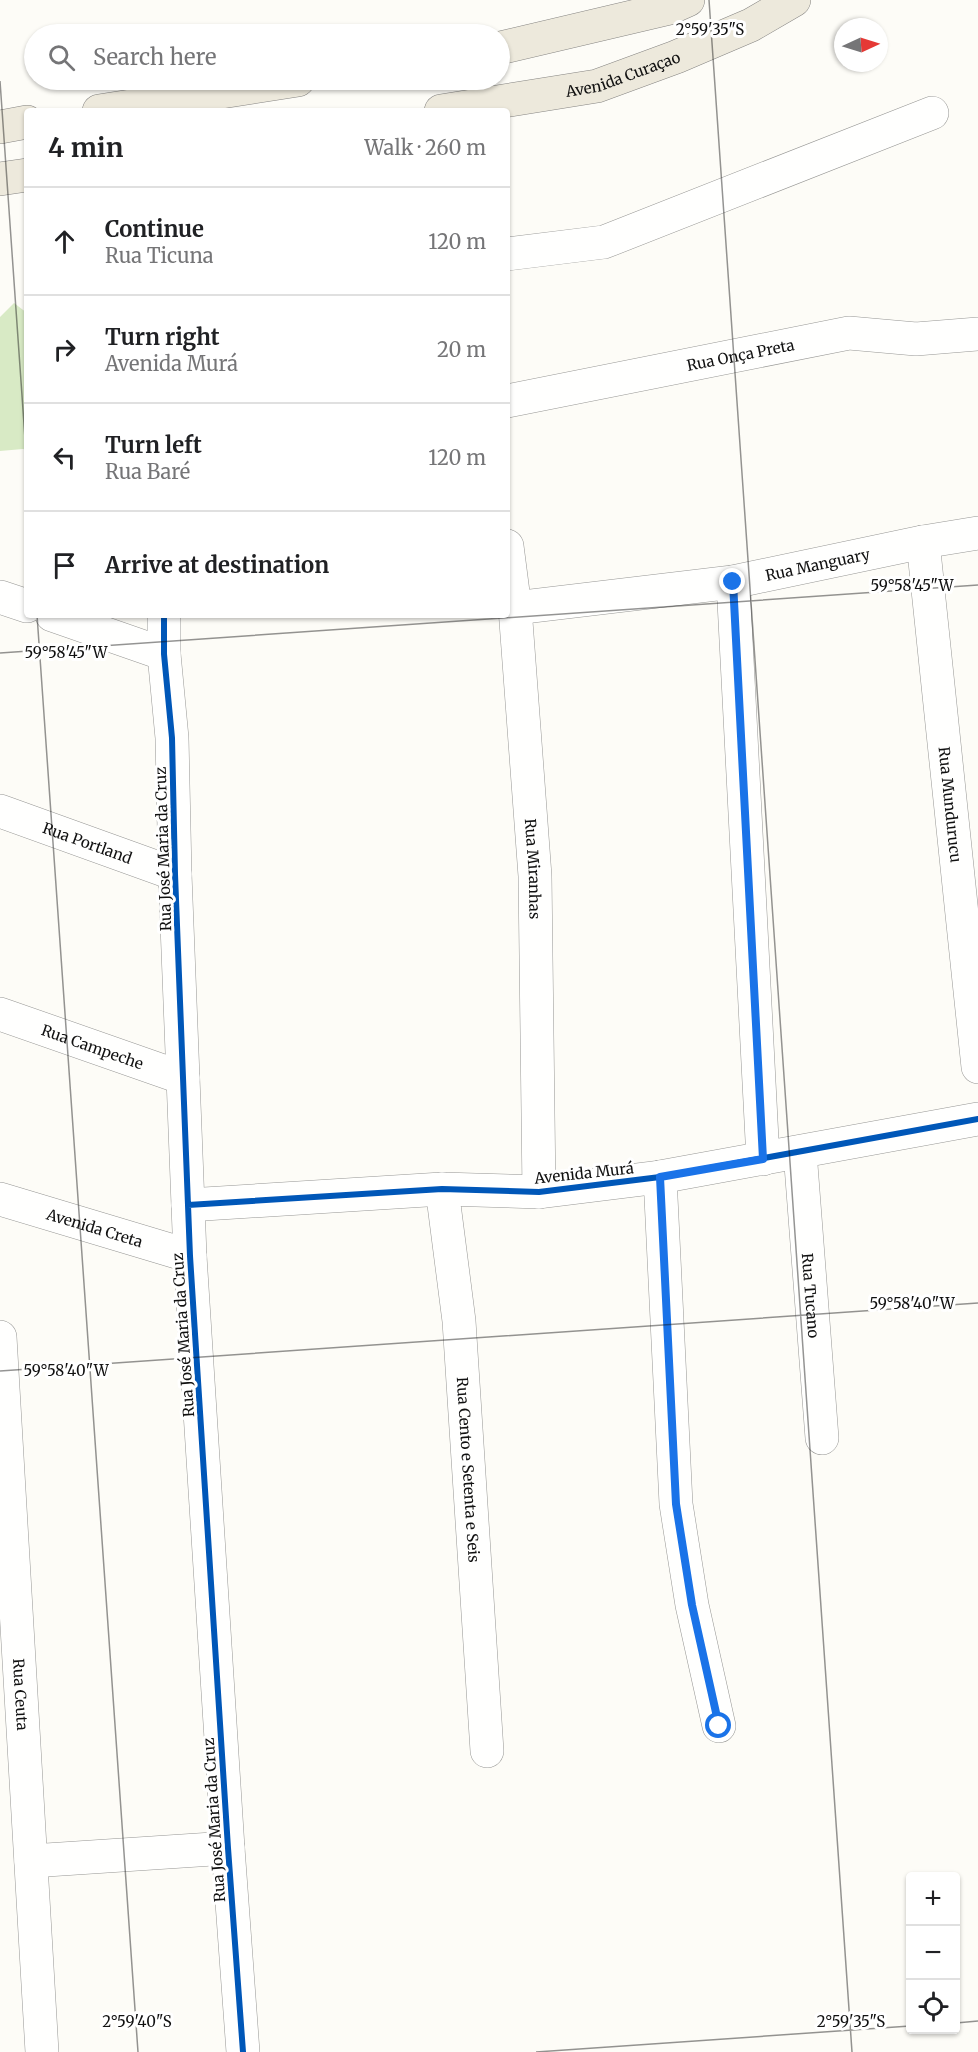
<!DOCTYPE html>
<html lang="en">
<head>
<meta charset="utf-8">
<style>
	:root { --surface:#fff; --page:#f6f6f6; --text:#202124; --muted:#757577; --line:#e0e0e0 }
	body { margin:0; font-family:Merriweather,serif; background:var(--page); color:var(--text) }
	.controls { position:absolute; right:18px; bottom:18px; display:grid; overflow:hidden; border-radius:6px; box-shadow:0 2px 4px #0004 }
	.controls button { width:54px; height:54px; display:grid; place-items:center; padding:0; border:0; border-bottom:2px solid var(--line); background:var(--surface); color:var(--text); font:30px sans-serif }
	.compass { position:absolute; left:834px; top:18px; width:54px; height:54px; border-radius:50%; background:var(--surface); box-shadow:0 2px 4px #0004; rotate:86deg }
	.stop { position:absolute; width:18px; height:18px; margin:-14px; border:4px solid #1a73e8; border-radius:50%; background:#fff }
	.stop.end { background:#1a73e8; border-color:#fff; box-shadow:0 2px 6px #0008 }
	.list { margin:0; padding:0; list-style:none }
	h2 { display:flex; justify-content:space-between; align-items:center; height:78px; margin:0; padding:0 24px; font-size:26px }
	h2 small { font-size:20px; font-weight:400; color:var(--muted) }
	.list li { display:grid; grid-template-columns:39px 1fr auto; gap:18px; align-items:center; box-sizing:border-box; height:108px; padding:0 24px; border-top:2px solid var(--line) }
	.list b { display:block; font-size:22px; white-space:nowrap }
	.list p { margin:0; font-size:20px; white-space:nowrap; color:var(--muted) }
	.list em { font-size:20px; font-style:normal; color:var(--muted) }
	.icon { flex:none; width:33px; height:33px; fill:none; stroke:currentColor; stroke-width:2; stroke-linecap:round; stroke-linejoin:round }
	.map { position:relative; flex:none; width:978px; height:2052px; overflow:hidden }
	.search { position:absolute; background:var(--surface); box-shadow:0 2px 4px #0004; left:24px; top:24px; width:486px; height:66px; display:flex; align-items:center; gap:15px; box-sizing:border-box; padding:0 21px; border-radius:33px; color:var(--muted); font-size:22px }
	.panel { position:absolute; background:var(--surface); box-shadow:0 2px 4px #0004; left:24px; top:108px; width:486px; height:510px; border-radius:6px }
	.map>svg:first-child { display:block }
	.forest { fill:#d8eac5 }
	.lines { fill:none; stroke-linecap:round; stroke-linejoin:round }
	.minor-casing { stroke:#979795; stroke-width:34 }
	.major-casing { stroke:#858482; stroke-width:34 }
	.minor { stroke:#fffffe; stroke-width:33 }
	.major { stroke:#ede9dc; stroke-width:33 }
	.cycleway-casing { stroke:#fff; stroke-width:10 }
	.cycleway { stroke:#0057b8; stroke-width:6 }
	.route { stroke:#1a73e8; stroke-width:8 }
	.ticks { fill:none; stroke:#111; stroke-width:1.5; stroke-opacity:0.45 }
	.labels { text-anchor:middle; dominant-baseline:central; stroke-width:6; stroke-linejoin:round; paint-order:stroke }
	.street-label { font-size:15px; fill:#111; stroke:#fff }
	.ticks-label { font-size:15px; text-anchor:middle; fill:#111; stroke:#fff; stroke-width:6; stroke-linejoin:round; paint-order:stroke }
</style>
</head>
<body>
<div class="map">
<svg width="978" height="2052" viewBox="0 0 978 2052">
	<rect width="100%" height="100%" fill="#fdfcf7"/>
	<!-- forest -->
	<path class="forest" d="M14,303l13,10v137l-4,-1 -23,2v-134z"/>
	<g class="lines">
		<!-- minor casing -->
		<g class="minor-casing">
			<g id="minor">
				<path d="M507,254l97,-12 328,-129"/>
				<path id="s1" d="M507,401l342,-68 67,6 62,-5"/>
				<path id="s2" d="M923,542l55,525"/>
				<path id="s3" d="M507,546l8,62 20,268 4,316"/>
				<path d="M733,582l30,577"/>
				<path d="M0,597l27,9"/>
				<path id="s4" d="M515,608l218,-26 190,-40 55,-9"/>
				<path d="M52,615l112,39"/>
				<path d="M164,615v39l8,84 3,136 15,382 38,592 15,204"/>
				<path id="s5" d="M0,811l175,63"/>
				<path id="s6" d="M0,1014l183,64"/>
				<path id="s7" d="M800,1152l22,286"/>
				<path d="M660,1177l16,327 16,101 27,121"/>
				<path id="s8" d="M442,1189l17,132 28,430"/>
				<path id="s9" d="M0,1199l190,57"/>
				<path d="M188,1205l254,-16 97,3 121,-15 318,-58"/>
				<path id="s10" d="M0,1337l42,715"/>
				<path d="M31,1861l197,-13"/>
			</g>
		</g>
		<!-- major casing -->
		<g class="major-casing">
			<g id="major">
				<path d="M500,48l170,-40 18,-8"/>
				<path d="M99,111l199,-31"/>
				<path id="s11" d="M441,111l156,-25 79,-29 75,-32 43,-25"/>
				<path d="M0,127l27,-5"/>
				<path d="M0,179l27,-4"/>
			</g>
		</g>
		<!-- minor -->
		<use href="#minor" class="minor"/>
		<!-- major -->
		<use href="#major" class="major"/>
		<!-- cycleway casing -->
		<g class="cycleway-casing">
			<path id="cycleway" d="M164,615v39l8,84 3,136 15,382 38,592 15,204
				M188,1205l254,-16 97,3 121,-15 318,-58"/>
		</g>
		<!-- cycleway -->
		<use href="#cycleway" class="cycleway"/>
	</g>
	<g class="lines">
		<!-- route -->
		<path class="route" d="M719,1726l-27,-121 -16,-101 -16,-327 103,-18 -30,-577"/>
	</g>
	<!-- ticks -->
	<path class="ticks" d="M709,0l143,2052M0,81l27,386M37,615l101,1437M0,653l978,-68M0,1371l978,-68M956,2023l22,-2M536,2052l374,-26"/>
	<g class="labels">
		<!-- street labels -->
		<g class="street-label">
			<text stroke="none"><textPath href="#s11" startOffset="186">Avenida Curaçao</textPath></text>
			<text stroke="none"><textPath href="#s1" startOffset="238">Rua Onça Preta</textPath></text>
			<text stroke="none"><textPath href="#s4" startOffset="306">Rua Manguary</textPath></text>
			<text stroke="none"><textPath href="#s2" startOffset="264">Rua Mundurucu</textPath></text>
			<text stroke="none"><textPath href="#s5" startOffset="93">Rua Portland</textPath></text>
			<text transform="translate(163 849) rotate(-92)">Rua José Maria da Cruz</text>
			<text stroke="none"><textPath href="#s3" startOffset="324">Rua Miranhas</textPath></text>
			<text stroke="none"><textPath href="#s6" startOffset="98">Rua Campeche</textPath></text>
			<text transform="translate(584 1173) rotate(-6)">Avenida Murá</text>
			<text stroke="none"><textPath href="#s9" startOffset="99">Avenida Creta</textPath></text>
			<text stroke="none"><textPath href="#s7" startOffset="144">Rua Tucano</textPath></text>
			<text transform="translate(183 1335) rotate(-94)">Rua José Maria da Cruz</text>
			<text stroke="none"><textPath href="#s8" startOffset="282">Rua Cento e Setenta e Seis</textPath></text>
			<text stroke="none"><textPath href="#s10" startOffset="358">Rua Ceuta</textPath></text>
			<text transform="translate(214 1820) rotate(-94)">Rua José Maria da Cruz</text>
		</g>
	</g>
	<g class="ticks-label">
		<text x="710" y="35">2°59'35"S</text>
		<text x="912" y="591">59°58'45"W</text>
		<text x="66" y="658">59°58'45"W</text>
		<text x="912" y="1309">59°58'40"W</text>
		<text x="66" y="1376">59°58'40"W</text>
		<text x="137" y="2027">2°59'40"S</text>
		<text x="851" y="2027">2°59'35"S</text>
	</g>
</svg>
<div class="controls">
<button>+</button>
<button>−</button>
<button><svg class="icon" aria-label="locate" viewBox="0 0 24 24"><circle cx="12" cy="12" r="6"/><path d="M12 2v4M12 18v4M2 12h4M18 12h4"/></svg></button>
</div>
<svg class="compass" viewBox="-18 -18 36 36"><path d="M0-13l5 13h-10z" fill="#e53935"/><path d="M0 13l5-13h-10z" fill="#757577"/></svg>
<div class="stop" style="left:719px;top:1726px"></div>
<div class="stop end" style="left:733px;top:582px"></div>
<div class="search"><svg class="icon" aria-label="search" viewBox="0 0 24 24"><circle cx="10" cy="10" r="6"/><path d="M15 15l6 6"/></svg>Search here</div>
<section class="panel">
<h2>4 min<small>Walk · 260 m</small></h2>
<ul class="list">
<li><svg class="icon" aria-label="ahead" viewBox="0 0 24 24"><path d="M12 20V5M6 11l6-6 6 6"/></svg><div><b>Continue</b><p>Rua Ticuna</p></div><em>120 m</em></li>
<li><svg class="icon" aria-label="right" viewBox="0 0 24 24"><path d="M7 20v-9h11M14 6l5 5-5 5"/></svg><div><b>Turn right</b><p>Avenida Murá</p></div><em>20 m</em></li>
<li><svg class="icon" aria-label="left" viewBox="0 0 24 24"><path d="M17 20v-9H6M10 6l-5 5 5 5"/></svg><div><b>Turn left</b><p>Rua Baré</p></div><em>120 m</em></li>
<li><svg class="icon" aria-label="arrive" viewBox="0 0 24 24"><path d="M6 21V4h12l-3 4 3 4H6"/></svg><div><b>Arrive at destination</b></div></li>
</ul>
</section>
</div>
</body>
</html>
